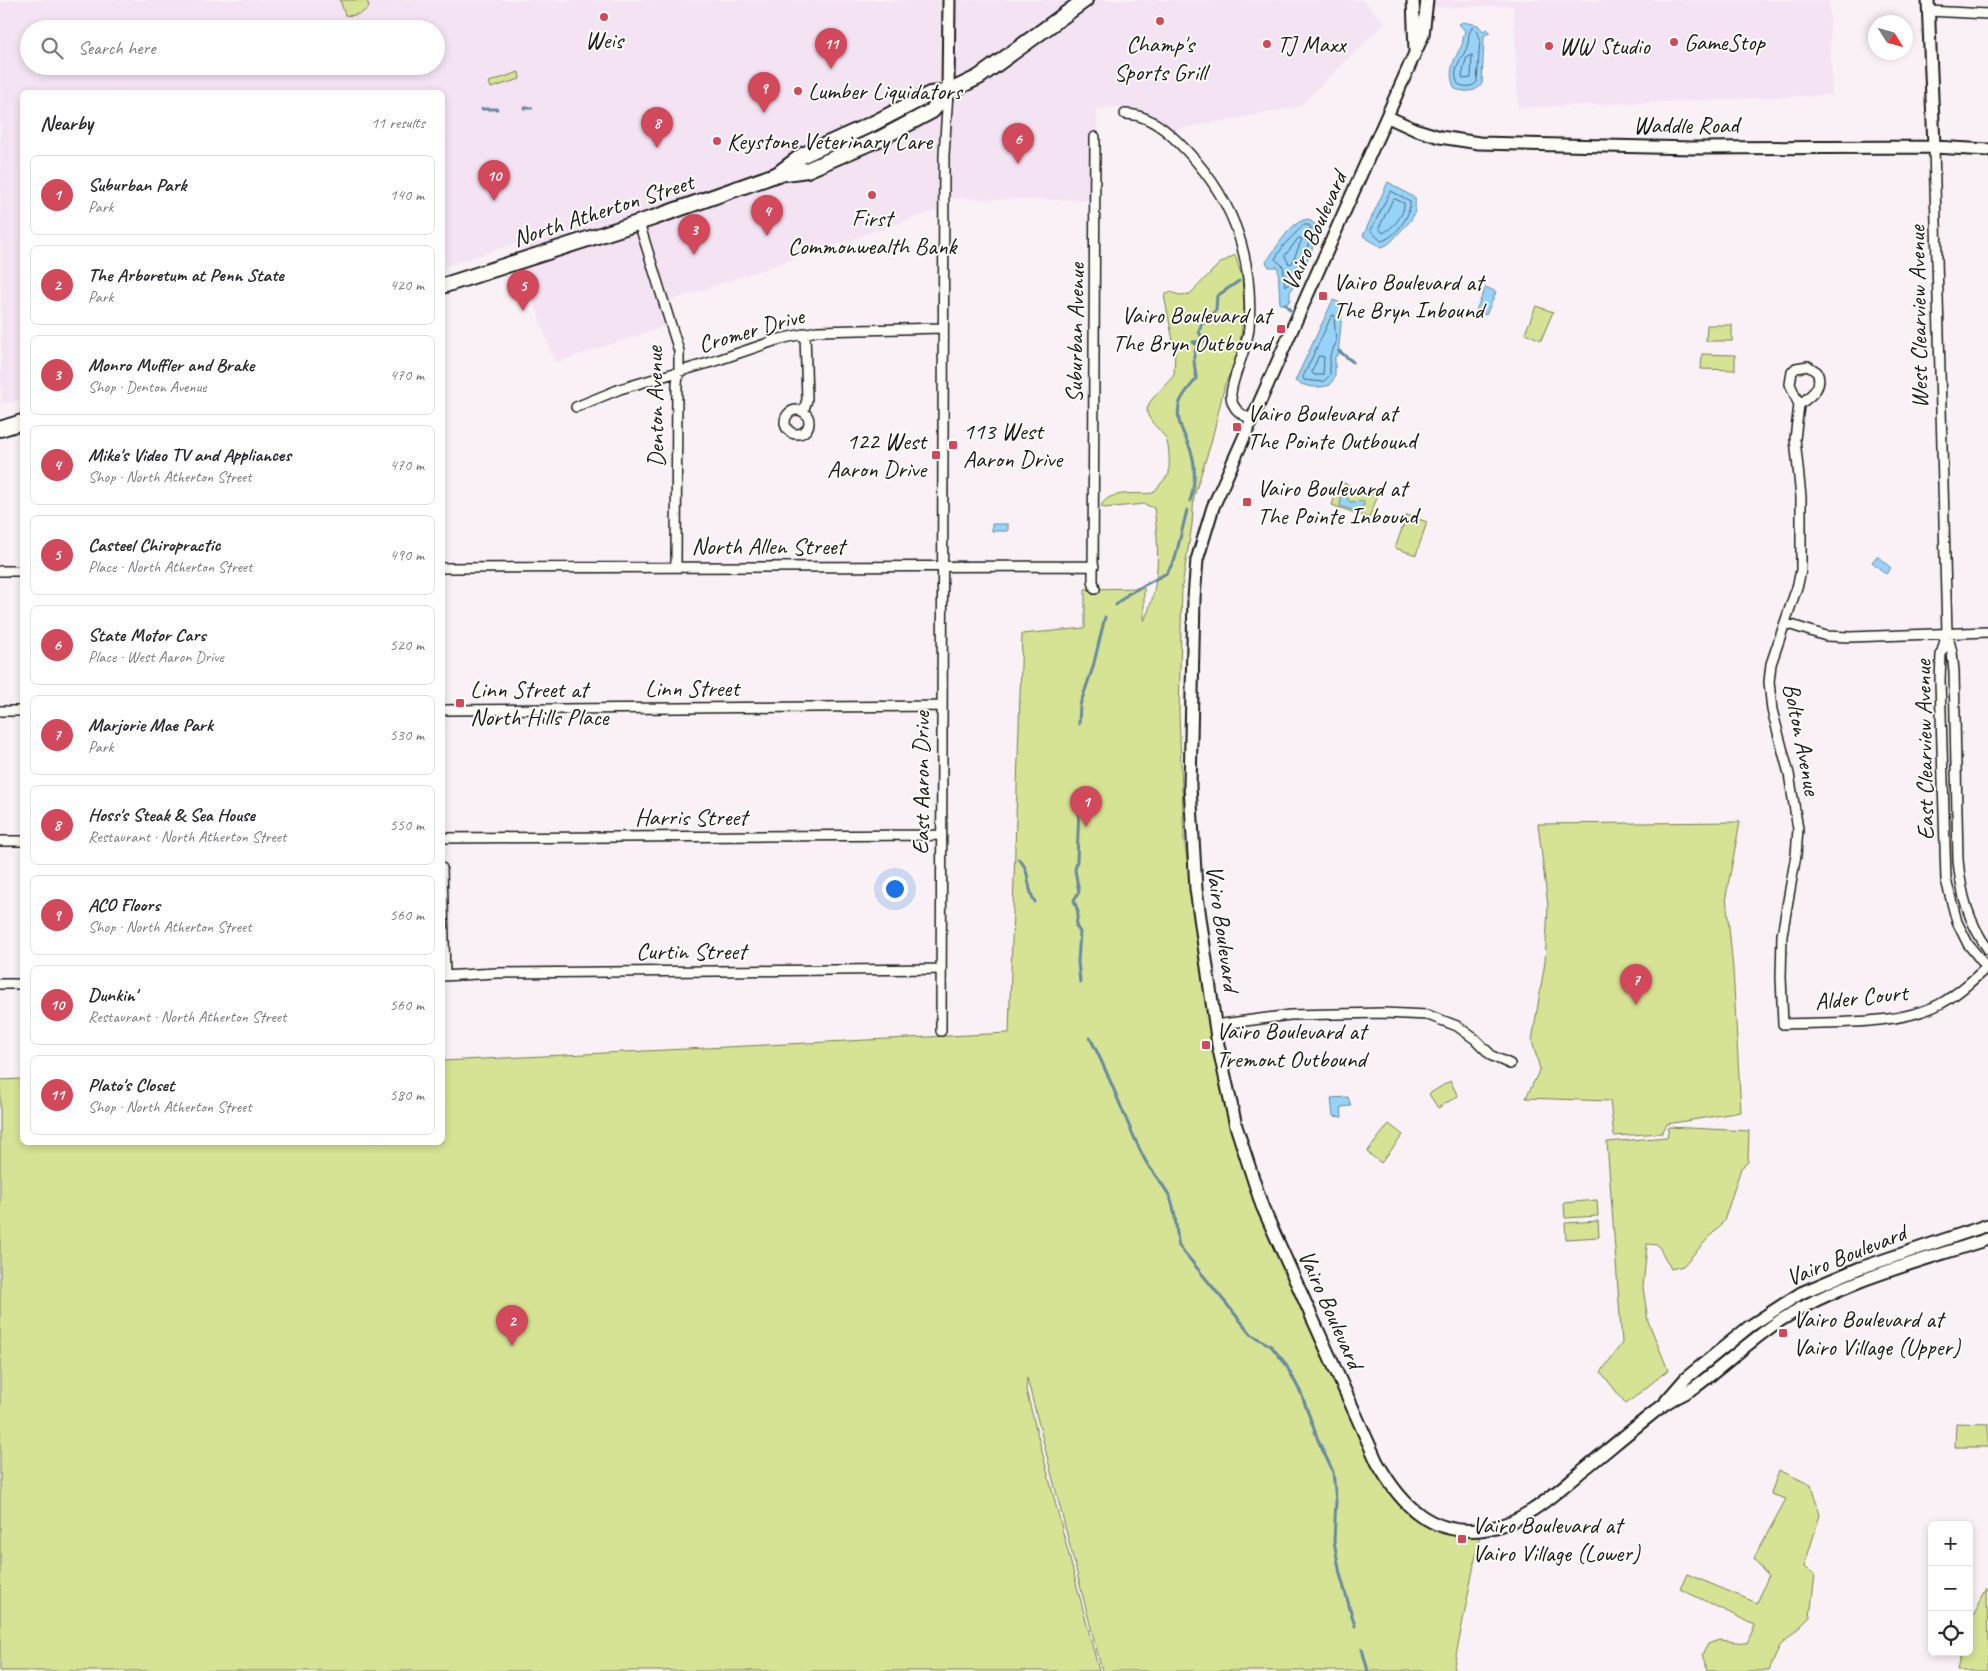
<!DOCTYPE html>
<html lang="en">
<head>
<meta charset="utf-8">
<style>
	:root { --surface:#fff; --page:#f2f2f3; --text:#2b2b33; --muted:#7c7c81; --line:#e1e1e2; --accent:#d1495b }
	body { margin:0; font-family:Caveat,sans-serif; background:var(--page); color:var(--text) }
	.controls { position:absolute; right:15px; bottom:15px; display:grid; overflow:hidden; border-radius:8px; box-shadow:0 2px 8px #0003 }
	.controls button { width:45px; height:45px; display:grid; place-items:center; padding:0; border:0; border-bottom:1px solid var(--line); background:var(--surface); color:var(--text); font:25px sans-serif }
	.compass { position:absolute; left:1868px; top:15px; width:45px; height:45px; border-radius:50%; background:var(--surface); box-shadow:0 2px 8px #0003; rotate:127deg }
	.you { position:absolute; left:894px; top:888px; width:18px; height:18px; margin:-12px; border:4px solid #fff; border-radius:50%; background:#1a73e8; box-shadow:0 0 0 8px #1a73e833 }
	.badge { display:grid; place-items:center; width:32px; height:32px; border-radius:50%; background:var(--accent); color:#fff; font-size:16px; font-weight:700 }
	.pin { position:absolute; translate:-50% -41px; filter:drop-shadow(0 1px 2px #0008) }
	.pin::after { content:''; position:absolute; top:26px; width:18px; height:15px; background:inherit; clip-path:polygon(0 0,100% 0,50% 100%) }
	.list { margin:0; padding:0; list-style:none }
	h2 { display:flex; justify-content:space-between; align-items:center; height:65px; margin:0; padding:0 20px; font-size:21px }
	h2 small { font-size:16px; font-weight:400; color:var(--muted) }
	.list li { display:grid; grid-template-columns:32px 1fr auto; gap:15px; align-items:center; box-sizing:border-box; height:80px; margin:0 10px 10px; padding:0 10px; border:1px solid var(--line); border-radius:8px }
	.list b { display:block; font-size:19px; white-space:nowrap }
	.list p { margin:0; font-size:16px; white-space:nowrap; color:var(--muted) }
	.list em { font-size:16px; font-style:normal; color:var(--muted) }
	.icon { flex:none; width:28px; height:28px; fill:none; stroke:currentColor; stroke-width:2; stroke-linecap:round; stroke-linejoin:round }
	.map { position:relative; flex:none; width:1988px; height:1671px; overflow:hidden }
	.search { position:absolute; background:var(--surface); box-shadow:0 2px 8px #0003; left:20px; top:20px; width:425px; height:55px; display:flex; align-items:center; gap:12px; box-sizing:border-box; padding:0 18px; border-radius:28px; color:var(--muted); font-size:19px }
	.panel { position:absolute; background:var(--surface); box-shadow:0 2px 8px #0003; left:20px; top:90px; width:425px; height:1055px; border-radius:8px }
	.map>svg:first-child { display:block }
	.built { fill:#f4e4f3; fill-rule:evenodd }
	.green { fill:#d6e294; stroke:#797f58 }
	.water { fill:#97d3f8; stroke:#668aa0 }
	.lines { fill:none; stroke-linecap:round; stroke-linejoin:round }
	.shore { stroke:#4d6574; stroke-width:1 }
	.stream { stroke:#668aa0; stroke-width:3 }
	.street-casing { stroke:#1c1c1c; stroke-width:12 }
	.secondary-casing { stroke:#1c1c1c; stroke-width:15 }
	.primary-casing { stroke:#1c1c1c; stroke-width:18 }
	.street { stroke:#fdfcf7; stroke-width:9 }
	.secondary { stroke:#fdfcf7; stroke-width:11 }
	.primary { stroke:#fdfcf7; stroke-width:14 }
	.poi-dot { fill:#d1495b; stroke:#fdfcf7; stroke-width:2 }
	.labels { text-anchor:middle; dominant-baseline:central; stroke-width:4; stroke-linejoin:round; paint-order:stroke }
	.poi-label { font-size:24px; fill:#1c1c1c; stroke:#fdfcf7; text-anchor:start }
	.street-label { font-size:24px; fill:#1c1c1c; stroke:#fdfcf7 }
</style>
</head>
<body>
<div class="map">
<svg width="1988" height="1671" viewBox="0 0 1988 1671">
	<rect width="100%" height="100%" fill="#f9f1f5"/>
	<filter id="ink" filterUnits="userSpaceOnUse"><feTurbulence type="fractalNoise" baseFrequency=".02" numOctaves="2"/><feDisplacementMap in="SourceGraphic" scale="10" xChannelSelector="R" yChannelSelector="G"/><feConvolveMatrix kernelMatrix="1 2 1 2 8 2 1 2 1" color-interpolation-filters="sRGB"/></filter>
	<g filter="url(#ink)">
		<!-- built -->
		<path class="built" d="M13,0h1350l22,23 -86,84 -132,24 -47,-24 -23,2 -1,91 -151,-1 -1,9 -277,94 5,22 -117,39 -41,-119 -71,23 -1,-175h-420v308l-21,3 -1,-401zM29,29h407v37h-407z
			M1407,0h422l3,95 -314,13 -5,-102 -105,2z"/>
		<!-- green -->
		<path class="green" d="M340,0h27l2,7c-4,6 -16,10 -24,8z
			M519,72l1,7 -29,9 -2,-6z
			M1235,255l7,22 2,29 -4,39 -3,14 -12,25 -14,59 -17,53 -2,29 -10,61 -3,127 5,127 4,25 7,-2 20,155 30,139 150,335 43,33 43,4 -28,142h-351l-75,-293 -1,12 73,281h-1099v-591l22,-1v63h420l1,-81 566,-28 13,-399 63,-6v-39l59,-1v33c17,-36 15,-75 10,-113l-10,-4 -40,4 -3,-2c8,-17 36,-11 52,-13l16,-19c0,-10 1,-22 -2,-32 -3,-13 -28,-23 -17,-40 4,-6 18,-19 24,-27l1,-24 -11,-56 7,-3 8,3 11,-1 29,-30z
			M1536,306l17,6 -12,28 -16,-7z
			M1707,325h25v16h-26z
			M1702,354l33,1v15l-34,-1z
			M1340,481l19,10 3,-2 13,4 2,5 -8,20 -37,-13z
			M1407,515l20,7 -11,33 -21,-7z
			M1740,822l-14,74 7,73 8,143 -74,12 -5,9 -48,3 -4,-35 -84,-3 14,-29 -8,-28 13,-79 3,-56 -10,-82z
			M1450,1081l8,15 -20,12 -9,-14z
			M1389,1124l14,11 -22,28 -14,-11z
			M1669,1127l80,4 -1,31 -7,6 -17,53 -41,45 -12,3 -13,-24 -11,-1 -4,43 5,34 20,49 -42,34 -25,-32 21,-29 -15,-201 60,-5z
			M1597,1200l1,16 -33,2 -1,-15z
			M1598,1221l1,16 -33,2 -1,-16z
			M1956,1423l32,1v23h-33z
			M1779,1470l32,15 9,30 -16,52 11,7 -5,43 -30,29 -11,25h-61l-6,-16 6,-11 11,-4 28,3 8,-18 -75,-36 7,-15 70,29 11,-26 -14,-19 32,-59 -15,-5z
			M1987,1589l1,82h-31l4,-19h8v-29z"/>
		<!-- water -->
		<path class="water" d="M1463,22l15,3 5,6 4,-2 3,3 -6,4 -2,48c-7,9 -17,8 -27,5 -8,-16 -2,-28 6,-42 3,-5 1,-10 4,-16l-6,-7z
			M1388,182l27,16c2,22 -6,23 -18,37 -5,6 -8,10 -16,12l-18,-11z
			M1308,219l8,6c2,23 -16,47 -26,67v8l-3,4h-7l-2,-37h-9l-3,-5c11,-14 24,-41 42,-43z
			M1486,287l10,5 -10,23 -10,-5z
			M1333,300l10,4 -5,51 -3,1v20l-5,9c-12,4 -24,2 -35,-4z
			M1342,490l8,12 13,-1 1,4 -6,7 -18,-6z
			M992,524h16v7h-16z
			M1877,556l14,12 -5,6 -14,-12z
			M1348,1097l3,9 -10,1 1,10 -9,-1 -2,-18z"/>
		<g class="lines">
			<!-- shore -->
			<path class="shore" d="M1472,28l5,2 3,9 -3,43c-4,6 -14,5 -19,2 -8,-16 7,-26 10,-41 1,-6 0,-10 4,-15z
				M1472,55l-1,23 -8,1 -1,-3 4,-17z
				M1391,191l19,10c2,14 -16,38 -29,40l-10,-10z
				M1395,199l9,4c1,12 -12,26 -21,30l-4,-5 13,-27z
				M1304,225h5l2,3 -3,18 -20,39 -3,1 -2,-20 -8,-7 9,-14z
				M1299,238l3,1 -10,24 -3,1 -4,-8z
				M1334,315l2,28 -6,12v20l-7,7 -19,-2 -1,-3 28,-60z
				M1319,356l5,1 -1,18h-9l-2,-3z"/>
			<!-- stream -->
			<path class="stream" d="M524,108h8
				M482,109h15
				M442,137l2,1
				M1285,304l5,6
				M1339,351l14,11
				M1190,501c5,-15 6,-35 1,-50 -6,-17 -17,-30 -11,-49 3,-8 11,-16 16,-23 0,-12 -6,-23 2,-33l-5,-4 11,-1 -5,-9 2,-7 15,-15 1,-14 22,-15
				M1116,605l12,-11 39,-21 8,-14 12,-49
				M1079,724l1,-19 13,-38 12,-50
				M1079,807l-2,54 -2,9 4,22 -5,8 4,12 -2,14 4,6 -2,30 2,20
				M1018,859c13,9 8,30 17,43
				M1090,1038c21,39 34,81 54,120 7,14 19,25 26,39 7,16 5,32 9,49l73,89 19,11 14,17 16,30 17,47 15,32 3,28 -2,41 6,33 15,52
				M1362,1649l6,22"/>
			<!-- street casing -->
			<g class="street-casing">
				<path id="street" d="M1928,11l60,3
					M1125,114c21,0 38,13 52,27 54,52 77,111 72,186 -1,20 -19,55 -18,69 1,14 11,19 22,24
					M1934,147l13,486 5,19 2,19 4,189c3,33 10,62 30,89
					M639,223l40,128v20l-2,12 -1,183
					M1799,405c11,-9 25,-17 18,-33l-9,-6 -12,2 -4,4 -2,12 9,21 -4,34 6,58v73l-3,14 -27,80 -2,18 3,28 17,64 9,55 -2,26 -14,80 -1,42 2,47c48,-2 114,2 157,-20 18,-10 33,-24 48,-38
					M576,407l44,-18 95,-28 65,-22 37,-8 126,-3
					M785 422a12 12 0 1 1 24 0a12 12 0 1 1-24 0Z
					M803,412l4,-12 -2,-67
					M442,568l652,-2
					M0,571h22
					M1095,589l-2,-8 2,-444
					M1785,623l41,13 24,1 138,-5
					M1947,633l-6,22 -1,25 6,200 11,42 11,22 20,25
					M442,710l499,-4
					M0,711h22
					M442,838l498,-3
					M0,841h22
					M442,868l3,107
					M442,976l54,-3 444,-4
					M0,984h22
					M1215,1025l75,-10 93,-2 45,2 29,11 18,13 17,17 18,8
					M941,1031l3,-876 4,-63"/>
			</g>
			<!-- secondary casing -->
			<g class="secondary-casing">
				<path id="secondary" d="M1413,0l2,51
					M1427,0l-4,35 -210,472 -16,53 -3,38 -4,189 6,102 22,156 18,81 26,80 115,256c24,43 55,76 110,67 39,-7 67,-35 96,-59 26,-21 52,-43 79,-64 10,-8 22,-12 33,-19 29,-21 55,-47 86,-67 62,-40 138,-58 207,-81
					M1928,0l6,147
					M948,92l1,-92
					M1388,117l26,12 26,8 39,6 215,5 240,-1 54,3
					M1666,1401l20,-23 64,-52 51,-33 59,-25 128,-43"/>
			</g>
			<!-- primary casing -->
			<g class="primary-casing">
				<path id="primary" d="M779,173l24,-18 71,-32 56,-29 18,-2 31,-15 106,-77
					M442,286l211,-68 125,-44 29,-4 74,-32 51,-27 16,-19
					M0,429l22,-7"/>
			</g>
			<!-- street -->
			<use href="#street" class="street"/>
			<!-- secondary -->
			<use href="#secondary" class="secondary"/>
			<!-- primary -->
			<use href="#primary" class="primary"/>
		</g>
	</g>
	<!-- markers -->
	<g class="poi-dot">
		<circle cx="604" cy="17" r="5"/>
		<circle cx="1160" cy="21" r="5"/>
		<circle cx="1674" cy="42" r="5"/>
		<circle cx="1267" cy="44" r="5"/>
		<circle cx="1549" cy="46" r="5"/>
		<circle cx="798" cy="91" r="5"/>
		<circle cx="717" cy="141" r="5"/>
		<circle cx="872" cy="195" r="5"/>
		<rect x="1318" y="291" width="10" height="10" rx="2.5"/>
		<rect x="1276" y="324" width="10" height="10" rx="2.5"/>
		<rect x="1232" y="422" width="10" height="10" rx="2.5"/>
		<rect x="948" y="440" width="10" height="10" rx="2.5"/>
		<rect x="931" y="450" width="10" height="10" rx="2.5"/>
		<rect x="1242" y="497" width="10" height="10" rx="2.5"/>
		<rect x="455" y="698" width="10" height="10" rx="2.5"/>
		<rect x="1201" y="1040" width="10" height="10" rx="2.5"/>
		<rect x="1778" y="1328" width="10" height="10" rx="2.5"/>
		<rect x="1457" y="1534" width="10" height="10" rx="2.5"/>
	</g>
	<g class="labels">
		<!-- poi labels -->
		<g class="poi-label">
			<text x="604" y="40" text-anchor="middle">Weis</text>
			<text x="1684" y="42">GameStop</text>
			<text x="1160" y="44" text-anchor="middle">Champ's<tspan x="1160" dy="28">Sports Grill</tspan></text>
			<text x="1277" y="44">TJ Maxx</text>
			<text x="1559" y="46">WW Studio</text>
			<text x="808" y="91">Lumber Liquidators</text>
			<text x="727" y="141">Keystone Veterinary Care</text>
			<text x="872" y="218" text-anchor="middle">First<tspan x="872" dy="28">Commonwealth Bank</tspan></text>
			<text x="1333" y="282">Vairo Boulevard at<tspan x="1333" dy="28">The Bryn Inbound</tspan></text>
			<text x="1271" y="315" text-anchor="end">Vairo Boulevard at<tspan x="1271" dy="28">The Bryn Outbound</tspan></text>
			<text x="1247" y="413">Vairo Boulevard at<tspan x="1247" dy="28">The Pointe Outbound</tspan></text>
			<text x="963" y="431">113 West<tspan x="963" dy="28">Aaron Drive</tspan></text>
			<text x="926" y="441" text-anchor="end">122 West<tspan x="926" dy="28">Aaron Drive</tspan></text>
			<text x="1257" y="488">Vairo Boulevard at<tspan x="1257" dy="28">The Pointe Inbound</tspan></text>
			<text x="470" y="689">Linn Street at<tspan x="470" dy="28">North Hills Place</tspan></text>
			<text x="1216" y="1031">Vairo Boulevard at<tspan x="1216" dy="28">Tremont Outbound</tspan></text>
			<text x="1793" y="1319">Vairo Boulevard at<tspan x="1793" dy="28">Vairo Village (Upper)</tspan></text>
			<text x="1472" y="1525">Vairo Boulevard at<tspan x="1472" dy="28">Vairo Village (Lower)</tspan></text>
		</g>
		<!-- street labels -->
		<g class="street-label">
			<text x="1686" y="125">Waddle Road</text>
			<text transform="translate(603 210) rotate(-18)">North Atherton Street</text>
			<text transform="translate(1314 231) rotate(-66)">Vairo Boulevard</text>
			<text transform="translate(1918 317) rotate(-91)">West Clearview Avenue</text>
			<text transform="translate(751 330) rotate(-16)">Cromer Drive</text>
			<text transform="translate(1075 333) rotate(-89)">Suburban Avenue</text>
			<text transform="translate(655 407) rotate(-91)">Denton Avenue</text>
			<text x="768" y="546">North Allen Street</text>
			<text x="692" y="688">Linn Street</text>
			<text transform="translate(1802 739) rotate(79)">Bolton Avenue</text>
			<text transform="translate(1924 750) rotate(-91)">East Clearview Avenue</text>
			<text transform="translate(921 783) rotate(-90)">East Aaron Drive</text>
			<text x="691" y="817">Harris Street</text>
			<text transform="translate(1223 928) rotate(82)">Vairo Boulevard</text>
			<text x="691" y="951">Curtin Street</text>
			<text transform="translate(1861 997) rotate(-6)">Alder Court</text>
			<text transform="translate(1846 1255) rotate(-22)">Vairo Boulevard</text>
			<text transform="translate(1331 1309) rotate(66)">Vairo Boulevard</text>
		</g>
	</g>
</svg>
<div class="controls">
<button>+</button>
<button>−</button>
<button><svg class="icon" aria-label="locate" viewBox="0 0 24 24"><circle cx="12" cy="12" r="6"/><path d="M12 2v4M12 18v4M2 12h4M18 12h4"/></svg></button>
</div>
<svg class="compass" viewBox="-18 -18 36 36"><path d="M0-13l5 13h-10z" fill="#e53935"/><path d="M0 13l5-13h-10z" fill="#7c7c81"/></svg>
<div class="you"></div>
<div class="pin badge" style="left:1086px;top:827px">1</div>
<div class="pin badge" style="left:512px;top:1346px">2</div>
<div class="pin badge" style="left:694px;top:255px">3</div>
<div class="pin badge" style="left:767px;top:236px">4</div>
<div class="pin badge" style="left:523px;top:311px">5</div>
<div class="pin badge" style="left:1018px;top:164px">6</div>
<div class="pin badge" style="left:1636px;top:1005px">7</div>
<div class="pin badge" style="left:657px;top:148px">8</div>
<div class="pin badge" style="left:764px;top:113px">9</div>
<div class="pin badge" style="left:494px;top:201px">10</div>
<div class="pin badge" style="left:831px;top:69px">11</div>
<div class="search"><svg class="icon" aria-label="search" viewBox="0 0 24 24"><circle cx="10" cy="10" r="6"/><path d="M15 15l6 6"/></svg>Search here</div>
<section class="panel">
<h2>Nearby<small>11 results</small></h2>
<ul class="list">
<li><span class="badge">1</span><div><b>Suburban Park</b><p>Park</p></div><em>140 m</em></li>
<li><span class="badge">2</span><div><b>The Arboretum at Penn State</b><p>Park</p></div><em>420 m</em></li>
<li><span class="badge">3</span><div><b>Monro Muffler and Brake</b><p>Shop · Denton Avenue</p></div><em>470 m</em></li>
<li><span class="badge">4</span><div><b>Mike's Video TV and Appliances</b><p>Shop · North Atherton Street</p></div><em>470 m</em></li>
<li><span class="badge">5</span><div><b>Casteel Chiropractic</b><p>Place · North Atherton Street</p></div><em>490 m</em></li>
<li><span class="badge">6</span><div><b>State Motor Cars</b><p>Place · West Aaron Drive</p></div><em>520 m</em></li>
<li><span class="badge">7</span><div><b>Marjorie Mae Park</b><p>Park</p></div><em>530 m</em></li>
<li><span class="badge">8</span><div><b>Hoss's Steak &amp; Sea House</b><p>Restaurant · North Atherton Street</p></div><em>550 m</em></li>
<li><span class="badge">9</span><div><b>ACO Floors</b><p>Shop · North Atherton Street</p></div><em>560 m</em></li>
<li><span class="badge">10</span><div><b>Dunkin'</b><p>Restaurant · North Atherton Street</p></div><em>560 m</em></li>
<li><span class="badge">11</span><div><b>Plato's Closet</b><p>Shop · North Atherton Street</p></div><em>580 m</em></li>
</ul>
</section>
</div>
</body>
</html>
